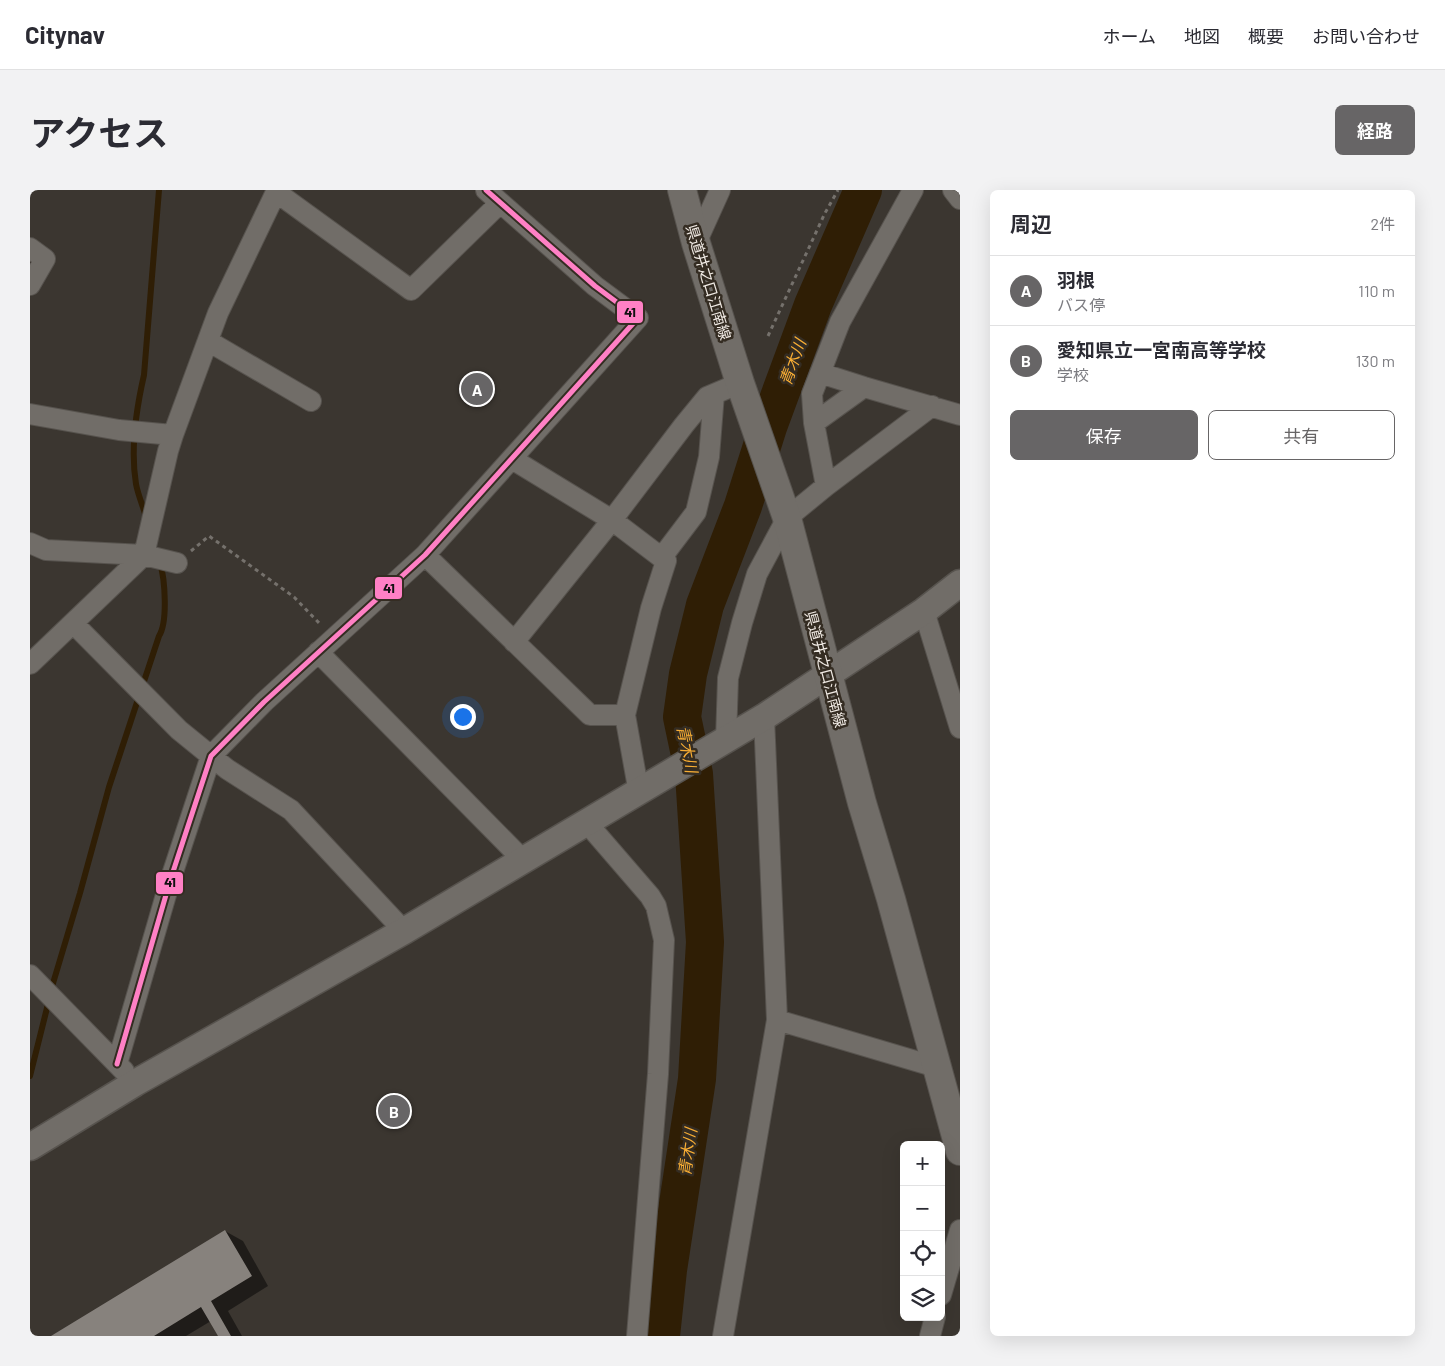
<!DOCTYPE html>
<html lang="ja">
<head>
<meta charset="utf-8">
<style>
	:root { --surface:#fff; --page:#f2f2f3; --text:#2b2b33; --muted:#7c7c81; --line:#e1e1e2; --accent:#676566 }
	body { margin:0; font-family:Barlow,"Noto Sans JP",sans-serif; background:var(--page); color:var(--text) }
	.controls { position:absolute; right:15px; bottom:15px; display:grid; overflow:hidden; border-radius:8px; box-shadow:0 5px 20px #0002 }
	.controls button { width:45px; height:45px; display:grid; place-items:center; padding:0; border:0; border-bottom:1px solid var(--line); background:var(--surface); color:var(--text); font:25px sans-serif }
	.you { position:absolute; left:432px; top:526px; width:18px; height:18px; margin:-12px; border:4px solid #fff; border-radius:50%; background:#1a73e8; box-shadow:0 0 0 8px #1a73e833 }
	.badge { display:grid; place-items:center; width:32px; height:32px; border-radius:50%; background:var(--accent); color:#fff; font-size:16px; font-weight:700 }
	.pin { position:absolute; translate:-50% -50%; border:2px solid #fff; box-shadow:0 1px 5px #0006 }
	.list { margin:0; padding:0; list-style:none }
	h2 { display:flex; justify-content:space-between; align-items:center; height:65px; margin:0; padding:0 20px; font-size:21px }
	h2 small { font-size:16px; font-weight:400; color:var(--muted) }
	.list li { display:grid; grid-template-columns:32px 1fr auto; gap:15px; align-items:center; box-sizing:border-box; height:70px; padding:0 20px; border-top:1px solid var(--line) }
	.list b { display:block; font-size:19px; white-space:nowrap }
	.list p { margin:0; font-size:16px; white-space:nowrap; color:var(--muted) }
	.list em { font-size:16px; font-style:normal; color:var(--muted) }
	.actions { display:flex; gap:10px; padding:15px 20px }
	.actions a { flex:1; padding:11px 0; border:1px solid var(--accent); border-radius:8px; text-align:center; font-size:18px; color:var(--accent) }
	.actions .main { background:var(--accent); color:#fff }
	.icon { flex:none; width:28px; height:28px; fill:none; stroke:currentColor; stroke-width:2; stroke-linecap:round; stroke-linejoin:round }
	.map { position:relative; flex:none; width:930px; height:1146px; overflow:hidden; border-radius:8px }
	header { display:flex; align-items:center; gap:30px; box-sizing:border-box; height:70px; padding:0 25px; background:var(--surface); border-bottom:1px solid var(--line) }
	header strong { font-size:24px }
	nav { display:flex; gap:28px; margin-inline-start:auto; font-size:18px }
	.intro { display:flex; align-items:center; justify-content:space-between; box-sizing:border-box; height:120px; padding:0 30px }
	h1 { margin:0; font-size:35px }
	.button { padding:12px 22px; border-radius:8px; background:var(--accent); color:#fff; font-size:18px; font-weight:700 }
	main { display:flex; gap:30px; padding:0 30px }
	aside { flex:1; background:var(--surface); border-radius:8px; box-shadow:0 5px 20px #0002 }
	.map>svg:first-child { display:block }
	.shadow { fill:#0007 }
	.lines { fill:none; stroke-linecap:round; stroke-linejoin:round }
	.stream { stroke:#2f1e05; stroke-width:6 }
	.river { stroke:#2f1e05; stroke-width:38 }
	.building { fill:#87827d }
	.minor-casing { stroke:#57534e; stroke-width:22 }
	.tertiary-casing { stroke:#57534e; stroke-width:29 }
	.secondary-casing { stroke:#57534e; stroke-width:30 }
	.path { stroke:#75716c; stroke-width:3; stroke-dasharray:4 4; stroke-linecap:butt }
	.minor { stroke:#716d68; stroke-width:20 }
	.tertiary { stroke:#716d68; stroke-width:26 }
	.secondary { stroke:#716d68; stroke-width:28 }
	.bus-1-casing { stroke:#342c22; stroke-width:9 }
	.bus-1 { stroke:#ff80c5; stroke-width:5 }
	.labels { text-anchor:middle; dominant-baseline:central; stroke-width:5; stroke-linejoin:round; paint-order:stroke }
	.street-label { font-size:15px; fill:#f0eae4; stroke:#342c22 }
	.water-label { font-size:16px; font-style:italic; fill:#f9ae34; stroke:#342c22 }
	.line-badge { stroke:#342c22; stroke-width:2 }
	.pale-badge-label { font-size:14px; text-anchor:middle; font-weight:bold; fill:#111 }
</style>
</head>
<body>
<header>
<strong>Citynav</strong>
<nav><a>ホーム</a><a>地図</a><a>概要</a><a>お問い合わせ</a></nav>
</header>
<div class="intro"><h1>アクセス</h1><a class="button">経路</a></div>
<main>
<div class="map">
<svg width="930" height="1146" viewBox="0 0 930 1146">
	<rect width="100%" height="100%" fill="#3b3630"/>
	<!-- shadow -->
	<path class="shadow" d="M195,1041l18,10 25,45 -40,25 14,25h-23l-8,-15 -25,15h-132z"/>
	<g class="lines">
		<!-- stream -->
		<path class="stream" d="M116,327c-3,-11 -8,-22 -10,-33 -6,-36 0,-74 8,-109l15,-185
			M21,800l29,-97 29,-106 50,-151c9,-14 6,-57 1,-73
			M0,886l19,-76"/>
		<!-- river -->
		<path class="river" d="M631,1146l7,-66 29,-191 8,-137 -11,-168 -12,-57 6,-43 17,-69 38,-99 25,-79 45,-122 50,-115"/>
	</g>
	<!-- building -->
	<path class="building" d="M195,1040l27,46 -41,25 20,35h-13l-17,-29 -47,29h-103z"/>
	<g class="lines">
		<!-- minor casing -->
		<g class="minor-casing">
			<path id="minor" d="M923,0l7,9
				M246,2l135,98 89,-87
				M666,53l24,-53
				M0,58l15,11 -15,26
				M178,151l103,60
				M790,183l44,14 96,28
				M0,224l89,16 54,5
				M784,233l50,-36
				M796,296l106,-80
				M0,353l16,7 98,5 33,8
				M395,365l165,160h35l26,-107 15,-47 -54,-41 -100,-61
				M632,367l34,-45 13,-55 5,-63
				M894,421l36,117
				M43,433l106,107 48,39 64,41 113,121
				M484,452l98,-122 72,-95 23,-28 33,-14
				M288,462l205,208
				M0,474l114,-109 24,-104 5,-16 45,-122 59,-123
				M595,525l14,78
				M696,550l2,-62 14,-55 15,-49 30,-56 39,-32 -12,-63 -2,-29 28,-72 73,-132
				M557,633l63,73 6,10 8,34 -6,134 -21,262
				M0,785l94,96
				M747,830l159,47
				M87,874l53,-183 41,-125 53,-54 161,-147 213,-237 -43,-32 -109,-96
				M911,1105l19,-65
				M693,1146l54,-316 -13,-303
				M900,1146l5,-19"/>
		</g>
		<!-- tertiary casing -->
		<g class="tertiary-casing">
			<path id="tertiary" d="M0,957l105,-64 269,-152 360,-214 160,-106 36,-28"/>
		</g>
		<!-- secondary casing -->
		<g class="secondary-casing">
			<path id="secondary" d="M652,0l14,53 44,140 47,135 75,285 29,96 69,252"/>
		</g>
		<!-- path -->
		<path class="path" d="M738,146l57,-123 13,-23
			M161,361l18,-15 85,61 27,28"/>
		<!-- minor -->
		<use href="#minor" class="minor"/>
		<!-- tertiary -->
		<use href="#tertiary" class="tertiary"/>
		<!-- secondary -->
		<use href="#secondary" class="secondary"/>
		<!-- bus-1 casing -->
		<g class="bus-1-casing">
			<path id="bus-1" d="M87,874l53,-183 41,-125 53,-54 161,-147 213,-237 -43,-32 -109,-96"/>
		</g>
		<!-- bus-1 -->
		<use href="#bus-1" class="bus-1"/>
	</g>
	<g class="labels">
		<!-- street labels -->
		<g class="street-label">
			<text transform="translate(679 92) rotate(73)">県道井之口江南線</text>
			<text transform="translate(796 479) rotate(75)">県道井之口江南線</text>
		</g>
		<!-- water labels -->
		<g class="water-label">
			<text transform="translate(762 172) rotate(-70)">青木川</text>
			<text transform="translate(658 559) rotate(79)">青木川</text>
			<text transform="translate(657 962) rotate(-82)">青木川</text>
		</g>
	</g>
	<g class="line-badge">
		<rect x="586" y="110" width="28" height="24" rx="5" fill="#ff80c5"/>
		<rect x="344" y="386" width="29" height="24" rx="5" fill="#ff80c5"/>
		<rect x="125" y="681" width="29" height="24" rx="5" fill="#ff80c5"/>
	</g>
	<g class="pale-badge-label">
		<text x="600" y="127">41</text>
		<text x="359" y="403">41</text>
		<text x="140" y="697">41</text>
	</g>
</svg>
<div class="controls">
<button>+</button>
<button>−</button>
<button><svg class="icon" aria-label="locate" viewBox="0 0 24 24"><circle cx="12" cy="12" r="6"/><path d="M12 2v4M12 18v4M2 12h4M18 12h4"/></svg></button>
<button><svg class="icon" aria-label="layers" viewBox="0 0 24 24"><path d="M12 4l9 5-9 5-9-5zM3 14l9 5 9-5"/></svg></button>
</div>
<div class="you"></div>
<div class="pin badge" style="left:447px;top:199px">A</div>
<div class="pin badge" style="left:364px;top:921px">B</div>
</div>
<aside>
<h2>周辺<small>2件</small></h2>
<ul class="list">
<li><span class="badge">A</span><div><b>羽根</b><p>バス停</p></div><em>110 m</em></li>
<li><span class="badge">B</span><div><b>愛知県立一宮南高等学校</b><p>学校</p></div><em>130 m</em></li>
</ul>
<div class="actions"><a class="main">保存</a><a>共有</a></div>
</aside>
</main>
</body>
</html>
